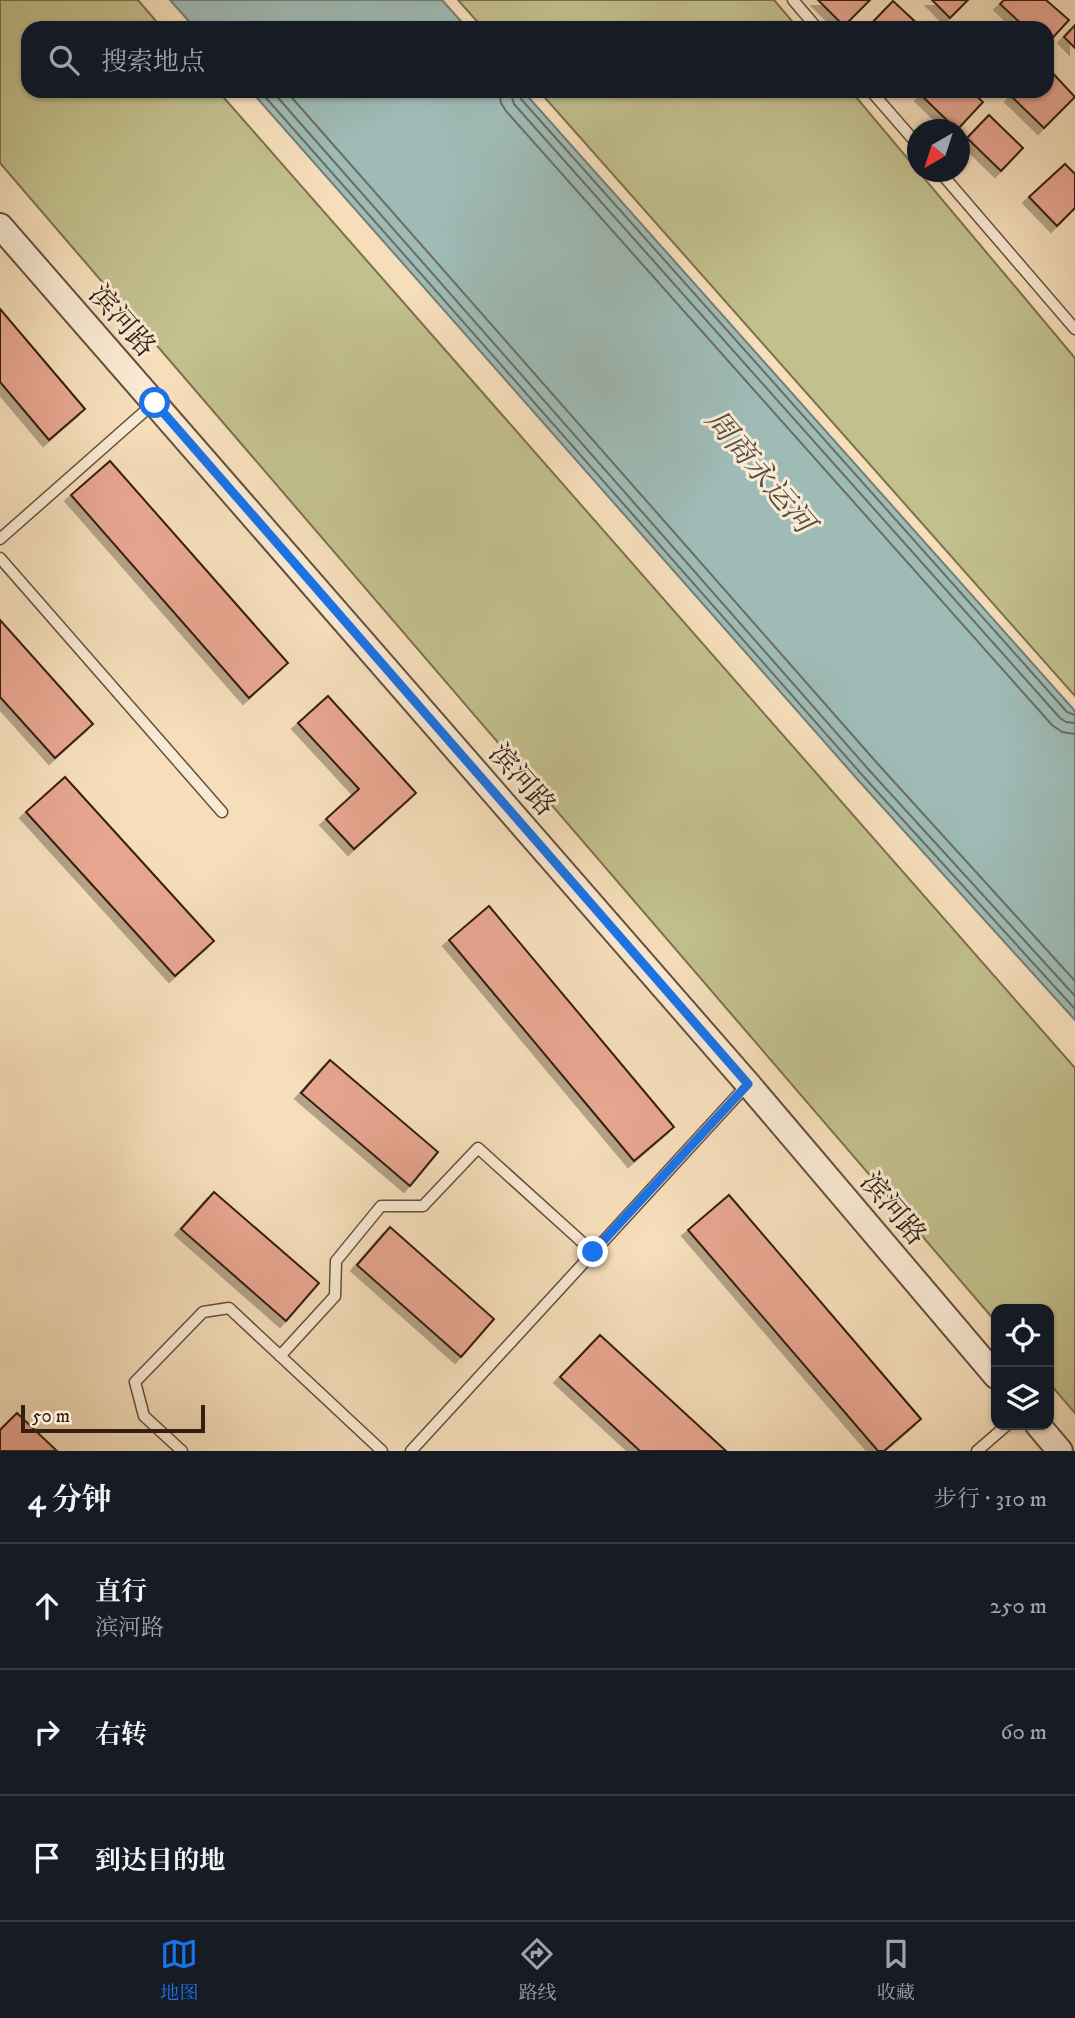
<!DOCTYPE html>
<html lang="zh">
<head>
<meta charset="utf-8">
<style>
	:root { --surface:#171b24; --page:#20242c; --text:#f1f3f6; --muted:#9ea1a6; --line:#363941; --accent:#1a73e8 }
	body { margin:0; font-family:"IM FELL DW Pica","Noto Serif SC",serif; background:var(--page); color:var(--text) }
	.controls { position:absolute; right:21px; bottom:21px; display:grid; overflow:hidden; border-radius:14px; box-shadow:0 2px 5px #0004 }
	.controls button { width:63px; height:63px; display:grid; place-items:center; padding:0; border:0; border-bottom:2px solid var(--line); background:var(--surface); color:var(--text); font:35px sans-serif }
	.compass { position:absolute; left:907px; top:119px; width:63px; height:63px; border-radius:50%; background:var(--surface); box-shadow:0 2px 5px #0004; rotate:219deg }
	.scale { position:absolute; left:21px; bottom:18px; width:184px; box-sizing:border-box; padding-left:7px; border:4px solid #361f10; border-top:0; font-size:19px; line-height:24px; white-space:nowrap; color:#361f10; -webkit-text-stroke:5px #f9ead3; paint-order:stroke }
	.stop { position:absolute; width:21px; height:21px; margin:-16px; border:5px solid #1a73e8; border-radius:50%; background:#fff }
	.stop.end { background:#1a73e8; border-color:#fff; box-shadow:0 2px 7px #0008 }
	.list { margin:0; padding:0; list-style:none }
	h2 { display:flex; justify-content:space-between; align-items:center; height:91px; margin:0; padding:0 28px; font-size:30px }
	h2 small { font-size:23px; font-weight:400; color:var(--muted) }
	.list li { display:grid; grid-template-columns:46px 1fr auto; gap:21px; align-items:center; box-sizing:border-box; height:126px; padding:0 28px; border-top:2px solid var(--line) }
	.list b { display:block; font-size:26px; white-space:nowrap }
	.list p { margin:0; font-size:23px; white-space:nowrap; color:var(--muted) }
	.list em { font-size:23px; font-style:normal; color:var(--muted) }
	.icon { flex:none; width:38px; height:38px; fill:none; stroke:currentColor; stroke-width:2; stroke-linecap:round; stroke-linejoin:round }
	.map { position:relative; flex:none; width:1075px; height:1451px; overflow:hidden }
	.search { position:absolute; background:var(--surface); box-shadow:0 2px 5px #0004; left:21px; right:21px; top:21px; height:77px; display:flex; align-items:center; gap:18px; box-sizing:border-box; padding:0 24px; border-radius:21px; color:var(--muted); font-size:26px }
	.sheet { height:469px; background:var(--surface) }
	nav { display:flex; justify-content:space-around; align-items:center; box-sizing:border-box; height:98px; border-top:2px solid var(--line); background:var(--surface); font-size:19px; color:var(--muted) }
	nav a { display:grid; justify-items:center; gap:4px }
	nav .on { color:var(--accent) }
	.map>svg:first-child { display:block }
	.green { fill:#c2c08c; stroke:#7c704e; stroke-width:2 }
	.water { fill:#9ebbb6; stroke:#747d74; stroke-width:2 }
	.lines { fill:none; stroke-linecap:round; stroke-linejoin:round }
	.shore { stroke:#6a6d63; stroke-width:2 }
	.building { fill:#e8a691; stroke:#361f10; stroke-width:2; filter:url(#shadow) }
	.service-casing { stroke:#664f3b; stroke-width:13 }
	.tertiary-casing { stroke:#664f3b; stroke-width:28 }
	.service { stroke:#f9ead3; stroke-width:10 }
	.tertiary { stroke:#f9ead3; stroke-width:24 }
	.route { stroke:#1a73e8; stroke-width:9 }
	.labels { text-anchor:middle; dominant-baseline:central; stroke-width:6; stroke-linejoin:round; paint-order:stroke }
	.street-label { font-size:28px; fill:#361f10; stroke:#f9ead3 }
	.water-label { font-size:30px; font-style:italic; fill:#554e42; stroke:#f9ead3 }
</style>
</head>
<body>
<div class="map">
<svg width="1075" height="1451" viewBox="0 0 1075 1451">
	<defs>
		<filter id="shadow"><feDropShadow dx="-6" dy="6" stdDeviation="0" flood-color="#0004"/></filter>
	</defs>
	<rect width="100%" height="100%" fill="#f6debb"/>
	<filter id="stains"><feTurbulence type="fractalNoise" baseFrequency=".00286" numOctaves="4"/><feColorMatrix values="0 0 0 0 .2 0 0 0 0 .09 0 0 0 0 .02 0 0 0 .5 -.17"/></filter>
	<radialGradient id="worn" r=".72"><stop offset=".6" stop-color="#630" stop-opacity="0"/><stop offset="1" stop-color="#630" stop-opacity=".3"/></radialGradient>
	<!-- green -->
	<path class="green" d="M0,0h138l24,28h-134v63h190l857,977v345l-26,-30v-74h-53v13l-996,-1159z
		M458,0h316l24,28h-315z
		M539,91h312l224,267v338z"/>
	<!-- water -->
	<path class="water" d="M170,0h272l25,28h-272z
		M251,91h272l552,620v309l-217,-240z"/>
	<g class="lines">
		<!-- shore -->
		<path class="shore" d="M260,91l603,685 212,233
			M272,91l597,679 206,226
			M286,91l591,672 198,218
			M499,91l2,12 5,8 546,614 10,7 13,2
			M510,91l4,13 546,614 6,4 9,1
			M519,91l2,8 546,613 8,3"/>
	</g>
	<!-- building -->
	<path class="building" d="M818,0h52l-26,26z
		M932,0h36l-18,18z
		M1004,0h42l23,20 -22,24v-16h-21l-26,-24z
		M893,1l29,27h-55z
		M1075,25v23l-11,-11z
		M1047,67l28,30 -31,31 -33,-32 5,-5h31z
		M925,91h46l12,11 -26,28 -36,-35z
		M989,115l34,33 -22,23 -34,-33z
		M1065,164l10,10v34l-18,18 -28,-29z
		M0,309l85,100 -36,31 -49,-58z
		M110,461l178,202 -39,35 -178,-203z
		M0,620l93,104 -38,34 -55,-61z
		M328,696l88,97 -62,56 -28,-30 33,-30 -61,-66z
		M65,777l149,164 -39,35 -149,-164z
		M489,906l185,221 -40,34 -185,-221z
		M330,1060l108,92 -28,34 -109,-93z
		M214,1192l105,91 -33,38 -105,-92z
		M729,1195l192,224 -37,32h-6l-190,-221z
		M390,1227l104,92 -33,38 -104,-92z
		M600,1335l126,116h-86l-80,-74z
		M17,1413l40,38h-57v-21z"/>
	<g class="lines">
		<!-- service casing -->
		<g class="service-casing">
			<path id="service" d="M793,0l24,28
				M871,91l47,54
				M940,172l135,157
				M0,539l154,-136
				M0,558l222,254
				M280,1356l55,-60 1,-35 45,-55h42l55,-58 115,104
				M182,1451l-38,-35 -9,-34 68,-70 26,-4 153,143
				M411,1451l336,-366
				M977,1451l30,-26"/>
		</g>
		<!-- tertiary casing -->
		<g class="tertiary-casing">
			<path id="tertiary" d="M0,226l748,858 248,292
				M1038,1425l22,26"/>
		</g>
		<!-- service -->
		<use href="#service" class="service"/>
		<!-- tertiary -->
		<use href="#tertiary" class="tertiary"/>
	</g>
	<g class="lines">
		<!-- route -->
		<path class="route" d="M155,403l593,681 -155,168"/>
	</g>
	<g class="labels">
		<!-- street labels -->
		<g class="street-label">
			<text transform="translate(122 321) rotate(49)">滨河路</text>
			<text transform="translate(522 780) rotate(49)">滨河路</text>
			<text transform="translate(893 1209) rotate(50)">滨河路</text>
		</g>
		<!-- water labels -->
		<g class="water-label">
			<text transform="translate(759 472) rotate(50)">周商永运河</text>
		</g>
	</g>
	<rect width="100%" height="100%" filter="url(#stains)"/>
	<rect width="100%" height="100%" fill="url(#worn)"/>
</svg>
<div class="controls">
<button><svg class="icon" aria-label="locate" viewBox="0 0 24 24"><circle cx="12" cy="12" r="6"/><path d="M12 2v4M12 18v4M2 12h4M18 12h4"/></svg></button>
<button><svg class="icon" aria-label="layers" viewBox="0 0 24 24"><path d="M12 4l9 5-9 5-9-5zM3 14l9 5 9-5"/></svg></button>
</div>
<svg class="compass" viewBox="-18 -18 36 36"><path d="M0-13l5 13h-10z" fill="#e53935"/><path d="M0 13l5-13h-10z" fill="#9ea1a6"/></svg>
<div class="scale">50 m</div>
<div class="stop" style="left:155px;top:403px"></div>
<div class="stop end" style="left:593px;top:1252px"></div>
<div class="search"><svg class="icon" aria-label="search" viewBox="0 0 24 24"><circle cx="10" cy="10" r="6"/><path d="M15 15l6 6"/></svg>搜索地点</div>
</div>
<section class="sheet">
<h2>4 分钟<small>步行 · 310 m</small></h2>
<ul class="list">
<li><svg class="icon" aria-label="ahead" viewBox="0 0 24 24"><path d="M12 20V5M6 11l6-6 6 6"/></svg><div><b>直行</b><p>滨河路</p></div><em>250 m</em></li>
<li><svg class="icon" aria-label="right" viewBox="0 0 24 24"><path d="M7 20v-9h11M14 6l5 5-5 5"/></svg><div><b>右转</b></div><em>60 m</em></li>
<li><svg class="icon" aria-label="arrive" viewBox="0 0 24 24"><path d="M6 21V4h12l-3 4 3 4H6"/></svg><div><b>到达目的地</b></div></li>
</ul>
</section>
<nav>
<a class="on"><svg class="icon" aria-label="map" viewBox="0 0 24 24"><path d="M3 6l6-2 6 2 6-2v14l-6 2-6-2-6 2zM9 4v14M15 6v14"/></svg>地图</a>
<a><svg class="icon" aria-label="directions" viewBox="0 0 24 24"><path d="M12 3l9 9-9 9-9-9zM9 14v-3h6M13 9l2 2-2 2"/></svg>路线</a>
<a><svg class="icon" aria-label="saved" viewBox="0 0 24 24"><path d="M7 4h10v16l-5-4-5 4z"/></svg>收藏</a>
</nav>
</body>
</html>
